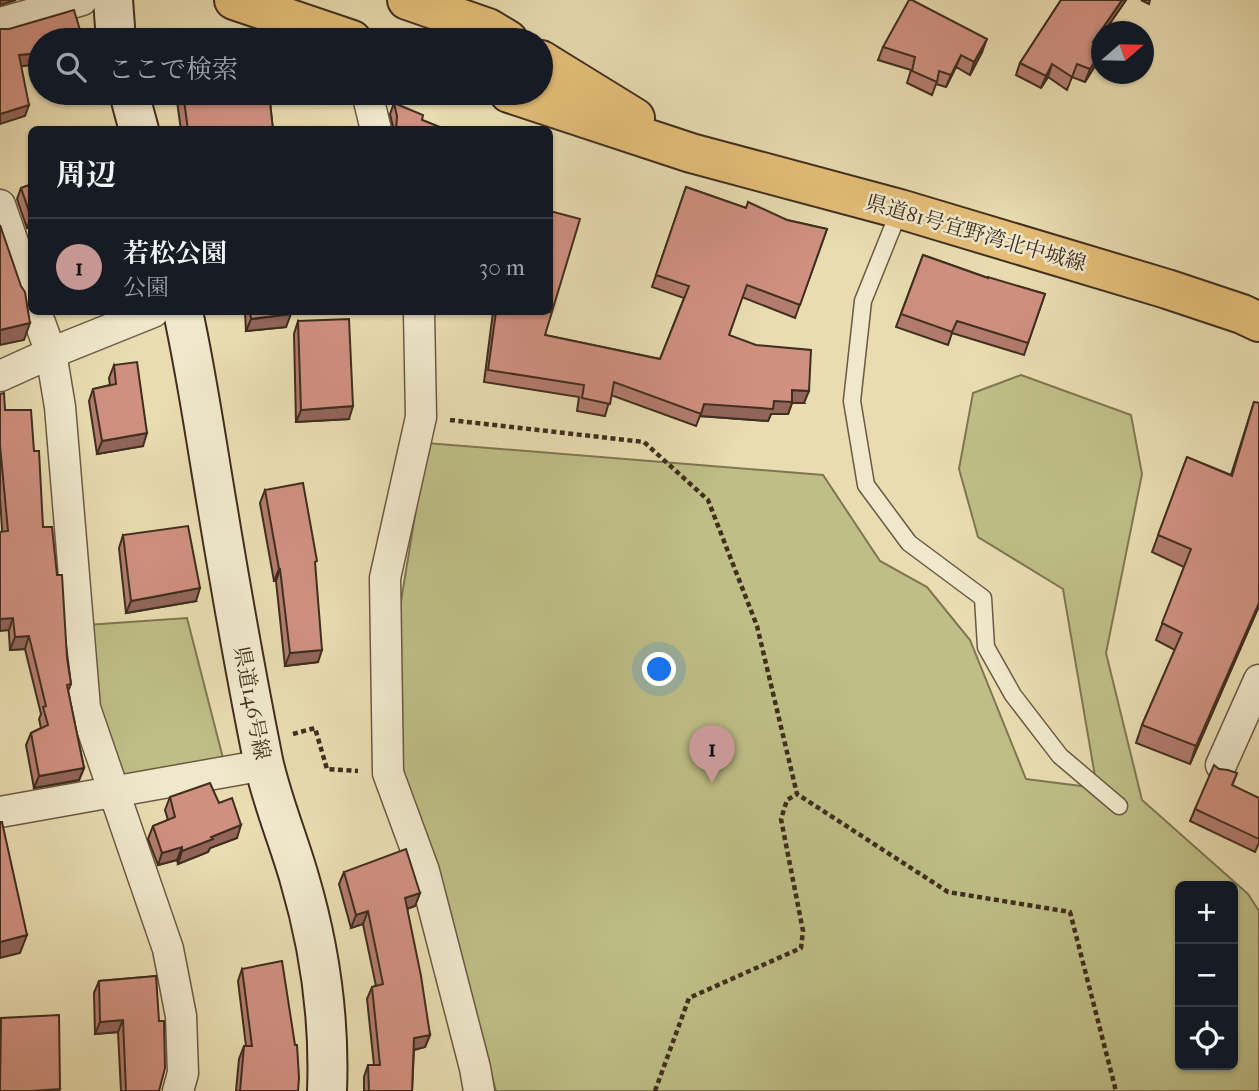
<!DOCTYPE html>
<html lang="ja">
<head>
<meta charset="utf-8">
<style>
	:root { --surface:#171b24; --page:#20242c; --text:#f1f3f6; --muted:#9ea1a6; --line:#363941; --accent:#c59692 }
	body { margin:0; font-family:"IM FELL French Canon","Noto Serif JP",serif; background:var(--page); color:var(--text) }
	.controls { position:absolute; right:21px; bottom:21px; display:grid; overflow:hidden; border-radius:10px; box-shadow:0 2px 5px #0004 }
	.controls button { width:63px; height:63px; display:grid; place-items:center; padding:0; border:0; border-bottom:2px solid var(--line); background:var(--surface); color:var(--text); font:35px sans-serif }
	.compass { position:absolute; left:1091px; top:21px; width:63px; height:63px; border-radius:50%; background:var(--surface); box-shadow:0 2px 5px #0004; rotate:70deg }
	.you { position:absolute; left:660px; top:670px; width:24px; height:24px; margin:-18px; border:5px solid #fff; border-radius:50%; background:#1a73e8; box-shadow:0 0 0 10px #1a73e833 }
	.badge { display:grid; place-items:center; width:46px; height:46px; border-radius:50%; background:var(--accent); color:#111; font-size:23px; font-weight:700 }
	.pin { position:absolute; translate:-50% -58px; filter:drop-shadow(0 2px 4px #0008) }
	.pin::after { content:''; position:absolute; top:37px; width:24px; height:21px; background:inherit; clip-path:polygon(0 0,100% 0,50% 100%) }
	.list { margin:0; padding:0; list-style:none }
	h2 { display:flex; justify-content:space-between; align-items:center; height:91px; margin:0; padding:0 28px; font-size:30px }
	h2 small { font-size:23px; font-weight:400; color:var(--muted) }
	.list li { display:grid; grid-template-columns:46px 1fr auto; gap:21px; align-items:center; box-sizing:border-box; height:98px; padding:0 28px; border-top:2px solid var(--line) }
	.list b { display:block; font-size:26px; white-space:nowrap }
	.list p { margin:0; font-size:23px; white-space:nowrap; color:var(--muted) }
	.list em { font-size:23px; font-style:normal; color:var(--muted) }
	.icon { flex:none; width:38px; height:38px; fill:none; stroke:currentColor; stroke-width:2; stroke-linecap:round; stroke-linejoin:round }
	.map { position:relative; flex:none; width:1259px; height:1091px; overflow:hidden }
	.search { position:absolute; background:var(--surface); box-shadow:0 2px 5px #0004; left:28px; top:28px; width:525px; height:77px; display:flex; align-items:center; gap:18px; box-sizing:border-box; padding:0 24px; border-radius:38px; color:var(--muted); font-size:26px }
	.panel { position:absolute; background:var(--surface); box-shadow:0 2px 5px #0004; left:28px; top:126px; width:525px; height:189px; border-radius:10px }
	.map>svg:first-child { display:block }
	.green { fill:#bebe86; stroke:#7f7652; stroke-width:2; fill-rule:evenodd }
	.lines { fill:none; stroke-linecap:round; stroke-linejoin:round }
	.lane-casing { stroke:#6a5a43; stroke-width:19 }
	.street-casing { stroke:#6a5a43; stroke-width:33 }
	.secondary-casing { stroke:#402e1f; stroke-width:42 }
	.primary-casing { stroke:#402e1f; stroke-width:42 }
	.path { stroke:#402e1f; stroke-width:4.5; stroke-dasharray:5 3.5; stroke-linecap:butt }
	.lane { stroke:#f0e8cc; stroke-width:16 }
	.street { stroke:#f0e8cc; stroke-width:30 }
	.secondary { stroke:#f0e8cc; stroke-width:38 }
	.primary { stroke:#e4be78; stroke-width:38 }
	.wall { fill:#b27c6e; stroke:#402e1f; stroke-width:2 }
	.shaded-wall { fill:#91655a; stroke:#402e1f; stroke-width:2 }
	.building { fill:#cf9080; stroke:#402e1f; stroke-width:2 }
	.labels { text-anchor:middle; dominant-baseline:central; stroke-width:5; stroke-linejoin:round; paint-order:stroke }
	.street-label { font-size:21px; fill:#402e1f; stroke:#f0e8cc }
</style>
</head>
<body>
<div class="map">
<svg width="1259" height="1091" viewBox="0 0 1259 1091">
	<rect width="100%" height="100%" fill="#e8dcb0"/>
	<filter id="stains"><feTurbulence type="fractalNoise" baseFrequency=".00286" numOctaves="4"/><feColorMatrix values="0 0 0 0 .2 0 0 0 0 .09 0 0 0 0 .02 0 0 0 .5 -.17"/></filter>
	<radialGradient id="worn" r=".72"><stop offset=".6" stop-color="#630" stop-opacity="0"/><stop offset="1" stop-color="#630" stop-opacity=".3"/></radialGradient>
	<!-- green -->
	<path class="green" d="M1021,375l110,40 11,59 -36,179 36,147 106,94 11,17v180h-763l-66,-230 -36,-101 7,-159 26,-158 396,32 57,86 47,26 43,53 56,139 71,9 -34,-199 -85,-52 -19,-68 14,-76zM1180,886h53v179h-53z
		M187,618l37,144 -106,23 -27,-80 -4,-80z"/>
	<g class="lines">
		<!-- lane casing -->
		<g class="lane-casing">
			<path id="lane" d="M900,209l-37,92 -11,100 14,84 43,58 74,55 3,49 27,48 47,61 59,50"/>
		</g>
		<!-- street casing -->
		<g class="street-casing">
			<path id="street" d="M0,23l82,-23
				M370,93l-1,8 7,29
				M0,205l32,92
				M36,312l15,41 9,54 25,301 83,241 13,67 2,57 -5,18
				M419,312l2,105 -36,161 3,195 36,98 51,197 4,23
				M0,376l51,-23 102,-41
				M1221,765l38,-85
				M0,812l264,-47"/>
		</g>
		<!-- secondary casing -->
		<g class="secondary-casing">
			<path id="secondary" d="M113,0l3,40
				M129,93l10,37
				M183,312c14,64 23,128 34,193 14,85 29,170 46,255 8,38 25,79 36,117 21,71 31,139 28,214"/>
		</g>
		<!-- primary casing -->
		<g class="primary-casing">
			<path id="primary" d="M234,0l118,40
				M407,0l81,28 20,12
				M541,60l94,58
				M509,93l182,60 209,56 267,80 75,25 17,8"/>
		</g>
		<!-- path -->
		<path class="path" d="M450,420l194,22 64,58 49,126 40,168 151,98 122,20 46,179
			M293,734l22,-6 12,41 31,2
			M655,1091l34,-93 112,-50 2,-17 -22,-112 6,-19 10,-6"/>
		<!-- lane -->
		<use href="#lane" class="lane"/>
		<!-- street -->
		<use href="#street" class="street"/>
		<!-- secondary -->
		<use href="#secondary" class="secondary"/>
		<!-- primary -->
		<use href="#primary" class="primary"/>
	</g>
	<!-- wall -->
	<path class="wall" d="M1061,0h65l-22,32h-2v4l-6,8 6,4v3l-4,10 -13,21 -13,-5 -5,13 -19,-13 -7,11 -25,-13 4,-12z
		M1141,0h9l-1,4z
		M883,47l99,5 -12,23 -14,-8 -10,20 -10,-3 -4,11 -25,-12 4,-13 -33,-10z
		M163,93h106l4,37h-92l-4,-29 -12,1z
		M394,103l28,17 25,10h-54v-3l-3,-13z
		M32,184v43l-5,1 -10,-29 4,-11z
		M686,187l60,21 41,12 40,9 -32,89 -53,-21 -13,38 75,68h-12l-4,11h-17l-3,7 -68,-5 -4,10 -85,-31 -6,21 -28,-5 2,-14 -95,-15 9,-70h57l-5,23 115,24 24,-61 -32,-11z
		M923,255l65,23 57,16 -21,61 -72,-22 -4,12 -52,-18z
		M245,312h45l-4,15 -40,4z
		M298,321l51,98 -53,3 -2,-88z
		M114,365l29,81 -46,8 -8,-53 4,-12 17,-4 -1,-7z
		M0,394l5,16 29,41 9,76 14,48 14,109 -3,7 16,77 -5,12 -45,8 -8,-43 5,-12 10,-5 -2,-9 2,-5 -16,-65 -15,1 -10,-152z
		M1254,402l5,1v203l-69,158 -54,-21 6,-18 33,-75 -19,-10 28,-73 -32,-15 35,-95 44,18z
		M265,490l50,76 3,96 -33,4 -9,-85h-2l-14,-78z
		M123,535l73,66 -70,12 -7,-65z
		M1219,769l18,4 -5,13 27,12v45l-4,9 -65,-31 5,-12z
		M170,797l49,6 18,35 -27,10 -2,4 -30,12 -1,-4 -19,5 -10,-26 5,-13 15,-6 -3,-10z
		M344,872l76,21 -5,13 -8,3 23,126 -5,12 -11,3 -2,41h-48v-14l4,-12h6l-7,-66 5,-12 4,-1 -13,-62 -12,4 -12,-44z
		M242,969l56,122h-62l3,-32 5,-13h2l-8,-65z
		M156,976l3,115h-38l-3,-59 -23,2 -1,-41 5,-12z"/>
	<!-- shaded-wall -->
	<path class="shaded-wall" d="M0,0h16l-16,5z
		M1122,0h4l-22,32h-2v4l-13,18 4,-12z
		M987,39l-5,13 -12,23 4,-13z
		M1102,50l-4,11 -13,21 5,-13z
		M40,53v11l-25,3 4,-12z
		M961,55l-5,12 -10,20 5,-12z
		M1052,64l-4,13 -7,11 5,-12z
		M169,93h11l-3,8 -12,1z
		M29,105l-4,11 -25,8v-10z
		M32,216v11l-5,1 4,-11z
		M291,314l-5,13 -40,4 5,-12z
		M30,323l-6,17 -24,5v-15z
		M792,390l17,1 -5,12h-12l-4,11h-17l-3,7 -68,-5 4,-12 70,-3z
		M353,406l-4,13 -53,3 5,-12z
		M147,433l-4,13 -46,8 5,-13z
		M279,569h1l-4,12h-2z
		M200,588l-4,13 -70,12 5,-12z
		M1259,603v3l-69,158 6,-18z
		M13,618l-4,12 -9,1v-12z
		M29,636l-4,13 -15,1 5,-13z
		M322,650l-4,12 -33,4 5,-13z
		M84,768l-5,12 -45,8 5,-12z
		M241,825l-4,13 -27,10 -2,4 -30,12 4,-13 29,-14z
		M182,847l-5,13 -19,5 4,-12z
		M420,893l-5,13 -15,5 5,-13z
		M368,911l-5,13 -12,4 5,-13z
		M27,935l-7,18 -20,5v-16z
		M123,1020l-5,12 -23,2 5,-12z
		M430,1035l-5,12 -16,4 5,-13z
		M60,1089l-1,2h-28z"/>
	<!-- building -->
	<path class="building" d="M909,0h3l75,39 -13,23 -13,-7 -10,20 -12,-4 -2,11 -25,-11 3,-14 -32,-10z
		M1061,0h61l-29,42 9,6v2l-12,19 -13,-5 -5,13 -20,-13 -6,12 -26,-13z
		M74,10l9,30h-43v13l-21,2 10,50 -29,9v-85h9z
		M171,37l8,3h-11z
		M183,93h86l4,37h-85z
		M394,103l29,12 -1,5 25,10h-51l1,-14z
		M32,184v32l-1,1 -10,-29z
		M686,187l60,21 2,-6 39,18 40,9 -27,76 -53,-20 -18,50 27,10 55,5 -2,41 -17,-1v12l-18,-1 -1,8 -69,-5 -3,10 -87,-32 -4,22 -28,-6 2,-13 -96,-15 8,-58h54v-101l30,8 -35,116 115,24 29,-73 -33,-11z
		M0,225l21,61 4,6 5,31 -30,7z
		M923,255l65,23v-1l57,17 -17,49 -71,-22 -5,11 -51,-18z
		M250,312h40l1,2 -40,5z
		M349,319l4,87 -52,4 -3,-89z
		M137,362l10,71 -45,8 -9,-52 23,-5 -2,-19z
		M4,393l1,17h26l3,41h5l4,76h9l5,48h5l5,83 4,26 -4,1 17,83 -45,8 -8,-43 17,-8 -5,-18 3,-1 -17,-70 -14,1 -2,-19 -13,1v-87l8,-1 -8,-86v-51z
		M1254,402l5,1v200l-63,143 -54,-21 40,-92 -20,-10 29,-74 -33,-14 29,-78 45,19z
		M303,483l14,78 -2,1 7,88 -32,3 -10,-84h-1l-14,-79z
		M188,526l12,62 -69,13 -8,-66z
		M1214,765l5,4 9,1 9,3 -5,12 27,13v41l-64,-30z
		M210,783l9,20 13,-5 9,27 -30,12 2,2 -31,12v-4l-20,6 -9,-27 22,-9 -5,-20z
		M0,822h2l25,113 -27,7z
		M406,849l14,44 -15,5 16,78 9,59 -16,3 -2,53h-43l-1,-26h12l-8,-78 11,-3 -15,-73 -12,4 -12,-43z
		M282,961l13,84h2l2,33 -1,13h-58l4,-45h8l-10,-77z
		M156,976l3,45h5l1,47 -6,23h-33l-3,-71 -23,2 -1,-41z
		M59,1015l1,74 -29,2h-31l1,-73z"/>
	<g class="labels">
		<!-- street labels -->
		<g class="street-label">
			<text transform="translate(976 233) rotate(16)">県道81号宜野湾北中城線</text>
			<text transform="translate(252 703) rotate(79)">県道146号線</text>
		</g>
	</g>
	<rect width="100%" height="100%" filter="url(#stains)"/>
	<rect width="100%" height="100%" fill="url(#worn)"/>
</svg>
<div class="controls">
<button>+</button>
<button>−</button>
<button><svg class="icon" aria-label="locate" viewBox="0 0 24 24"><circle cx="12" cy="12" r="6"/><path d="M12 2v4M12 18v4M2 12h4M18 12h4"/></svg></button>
</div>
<svg class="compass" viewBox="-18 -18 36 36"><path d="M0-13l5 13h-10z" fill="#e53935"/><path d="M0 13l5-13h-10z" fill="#9ea1a6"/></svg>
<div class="you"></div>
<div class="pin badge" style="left:712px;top:783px">1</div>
<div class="search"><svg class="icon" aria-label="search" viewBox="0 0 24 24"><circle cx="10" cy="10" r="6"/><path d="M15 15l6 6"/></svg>ここで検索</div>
<section class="panel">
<h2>周辺<small></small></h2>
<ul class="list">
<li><span class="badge">1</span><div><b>若松公園</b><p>公園</p></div><em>30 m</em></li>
</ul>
</section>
</div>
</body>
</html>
